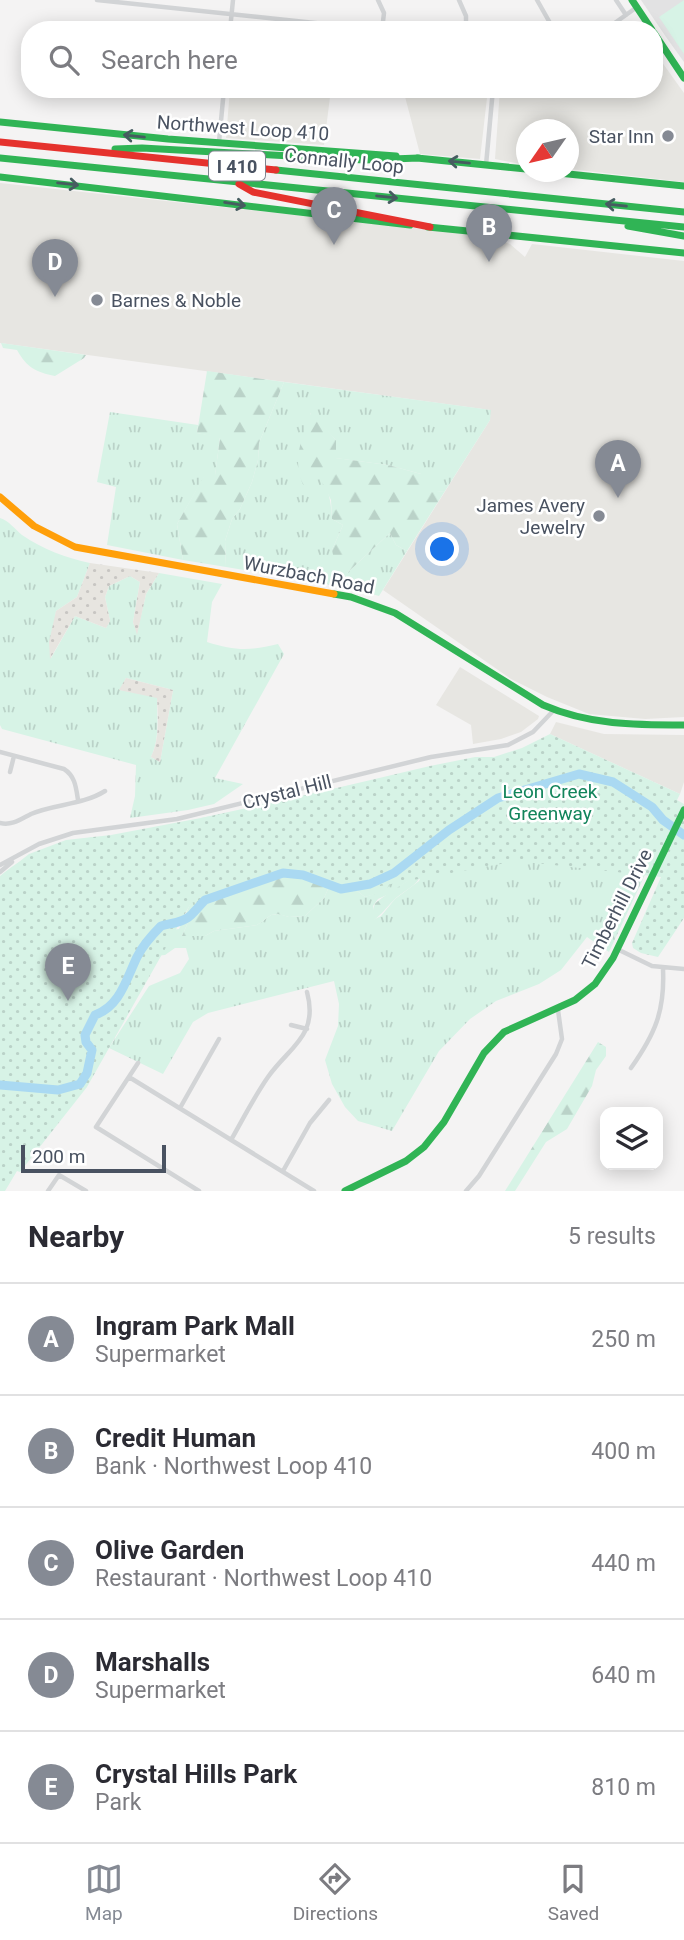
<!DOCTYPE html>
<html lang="en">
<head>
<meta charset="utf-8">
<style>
	:root { --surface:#fff; --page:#f7f7f7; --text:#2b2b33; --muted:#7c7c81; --line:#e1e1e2; --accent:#858a94 }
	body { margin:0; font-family:Roboto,sans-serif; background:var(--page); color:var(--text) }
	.controls { position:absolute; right:21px; bottom:21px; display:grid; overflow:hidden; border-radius:14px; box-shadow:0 4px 18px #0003 }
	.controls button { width:63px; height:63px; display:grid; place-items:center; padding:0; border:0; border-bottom:2px solid var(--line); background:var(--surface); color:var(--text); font:35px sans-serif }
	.compass { position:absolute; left:516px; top:119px; width:63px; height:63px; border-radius:50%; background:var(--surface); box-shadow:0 4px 18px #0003; rotate:236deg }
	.scale { position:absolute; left:21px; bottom:18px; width:145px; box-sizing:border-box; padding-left:7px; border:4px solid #495261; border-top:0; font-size:19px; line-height:24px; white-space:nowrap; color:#495261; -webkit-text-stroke:5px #fff; paint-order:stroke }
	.you { position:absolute; left:443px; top:550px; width:24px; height:24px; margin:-18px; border:5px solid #fff; border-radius:50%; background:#1a73e8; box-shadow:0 0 0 10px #1a73e833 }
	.badge { display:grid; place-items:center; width:46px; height:46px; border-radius:50%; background:var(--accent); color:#fff; font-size:23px; font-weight:700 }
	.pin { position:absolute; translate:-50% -58px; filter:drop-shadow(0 2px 4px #0008) }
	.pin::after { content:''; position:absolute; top:37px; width:24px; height:21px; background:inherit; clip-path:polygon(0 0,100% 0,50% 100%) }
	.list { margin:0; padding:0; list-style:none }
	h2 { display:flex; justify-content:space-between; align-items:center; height:91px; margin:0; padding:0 28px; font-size:30px }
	h2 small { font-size:23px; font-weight:400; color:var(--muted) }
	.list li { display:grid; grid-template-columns:46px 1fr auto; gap:21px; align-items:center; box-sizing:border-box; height:112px; padding:0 28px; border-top:2px solid var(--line) }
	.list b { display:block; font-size:26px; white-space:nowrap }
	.list p { margin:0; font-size:23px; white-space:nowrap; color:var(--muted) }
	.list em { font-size:23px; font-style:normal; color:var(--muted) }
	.icon { flex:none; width:38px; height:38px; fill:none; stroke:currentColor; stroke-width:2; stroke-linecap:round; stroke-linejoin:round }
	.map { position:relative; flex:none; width:684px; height:1191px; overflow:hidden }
	.search { position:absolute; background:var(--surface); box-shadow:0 4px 18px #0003; left:21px; right:21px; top:21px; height:77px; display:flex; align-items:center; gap:18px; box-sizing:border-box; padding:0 24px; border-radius:28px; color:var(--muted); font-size:26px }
	.sheet { height:651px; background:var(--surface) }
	nav { display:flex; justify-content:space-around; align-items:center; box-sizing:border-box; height:98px; border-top:2px solid var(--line); background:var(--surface); font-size:19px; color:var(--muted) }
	nav a { display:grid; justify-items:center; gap:4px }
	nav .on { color:var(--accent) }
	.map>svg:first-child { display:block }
	.commercial { fill:#e7e6e2 }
	.education { fill:#e2e2e3 }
	.grass { fill:url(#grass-tufts); fill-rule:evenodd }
	.forest { fill:url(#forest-firs) }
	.sand { fill:url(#sand-dots) }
	.park { fill:url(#park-dots) }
	.garden { fill:#d7f3e6 }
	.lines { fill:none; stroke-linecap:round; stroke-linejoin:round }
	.river { stroke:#aad9f2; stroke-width:9 }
	.street { stroke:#d2d4d6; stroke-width:4.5 }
	.fast { stroke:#30b455; stroke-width:7 }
	.slow { stroke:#ff9f0a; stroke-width:7 }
	.jam { stroke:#e5322d; stroke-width:7 }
	.oneway { stroke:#465c60 }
	.poi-dot { fill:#858a94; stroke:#fff; stroke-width:2.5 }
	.labels { text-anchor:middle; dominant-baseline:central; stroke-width:5; stroke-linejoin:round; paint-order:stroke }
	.shield { fill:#fff; stroke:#808690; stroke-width:2 }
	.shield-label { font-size:18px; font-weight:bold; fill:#495261 }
	.street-label { font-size:19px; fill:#495261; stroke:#fff }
	.poi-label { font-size:19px; fill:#495261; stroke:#fff; text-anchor:end }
	.park-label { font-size:19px; fill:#12845b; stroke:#fff }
</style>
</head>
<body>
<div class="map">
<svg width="684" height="1191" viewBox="0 0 684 1191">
	<defs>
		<pattern id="grass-tufts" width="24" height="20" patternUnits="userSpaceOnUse" patternTransform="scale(1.75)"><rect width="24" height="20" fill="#d7f3e6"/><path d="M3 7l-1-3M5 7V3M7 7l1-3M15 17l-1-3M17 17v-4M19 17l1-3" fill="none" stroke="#bad2c8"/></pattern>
		<pattern id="forest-firs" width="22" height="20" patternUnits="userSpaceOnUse" patternTransform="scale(1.75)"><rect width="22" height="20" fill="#d7f3e6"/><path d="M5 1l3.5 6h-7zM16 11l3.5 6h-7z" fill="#bad2c8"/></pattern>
		<pattern id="sand-dots" width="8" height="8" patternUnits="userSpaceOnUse" patternTransform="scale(1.75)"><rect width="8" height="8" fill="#e7e5e0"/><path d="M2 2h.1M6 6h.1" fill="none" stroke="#c8c6c3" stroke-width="1.8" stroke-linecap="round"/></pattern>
		<pattern id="park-dots" width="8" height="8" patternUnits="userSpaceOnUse" patternTransform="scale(1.75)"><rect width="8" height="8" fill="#d7f3e6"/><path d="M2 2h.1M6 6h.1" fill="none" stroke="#bad2c8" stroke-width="1.8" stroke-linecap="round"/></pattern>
	</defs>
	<rect width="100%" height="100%" fill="#f4f3f3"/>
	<!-- commercial -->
	<path class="commercial" d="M654,51l30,42v89l-115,-13 -1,-39h-42v35l-31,-6 5,-70h154z
		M230,89h101l-7,56 -98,-7z
		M403,89h85l-8,70 -60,-5z
		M0,183l488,53 22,8 15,13 7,-13 152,17v456l-39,2 -56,-5 -42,-17 -36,-18 -128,-89 107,-170v-10l-490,-67z
		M460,667l79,49 -1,3 -17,13 -20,7 -28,5 -2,-19 -35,-20z
		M556,722l48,12 80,1v47l-4,12 -130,-60z"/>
	<!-- education -->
	<path class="education" d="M641,0h43v62l-18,-25z"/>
	<!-- grass -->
	<path class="grass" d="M284,382l207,28 -1,10 -45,71 -24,3 11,-20h-11l-33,-9 -53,-7 1,-18 -26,-27 3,64 5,-4c11,15 13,28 14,46l11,6 -11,25 15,23 43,-40 6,12 11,6 -28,45 -24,-7 -129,-22 -1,-26 7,-22 8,-10 12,-27 6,-22 1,-17z
		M110,412l88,13 -1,8 23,4 -5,39 -11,1 -27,47 6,36 -76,-15 9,-58 -19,-5z
		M0,518c9,3 15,11 22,17 20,14 45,23 68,28l-13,34 -21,14 -5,47 24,-42 31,12 4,-7 -5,-24 4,-11 21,-10 10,6 -7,40 4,11 9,-39 13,-21 63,11 -10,18 -5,40c28,9 43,9 71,2l6,10 -69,124 28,6 -29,20 -26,6 -58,8 5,-22 1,-31 -134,-36 -2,-4zM126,678l47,12 -13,72 -9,-5c9,-18 6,-40 6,-60l-37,-7z
		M523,765l24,16 -9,11 5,7 -13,8 1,10 4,7 9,-3 1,3c10,1 12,-5 21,-6 10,-2 17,7 26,10 9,2 18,2 28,2l-3,2 23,13c-25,2 -34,-15 -63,-6l6,6 32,16 -9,2 44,1 -41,88 -22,-15 -26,33 -22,14 -43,17 -26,18 -31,32 -47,80 -34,-10 -13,-14 -13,-23 -7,-24 13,-34 1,-22 -5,-23 -126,32 -15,9 -30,52 -54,-26 40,-62 31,-13 9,-14 -3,-11h-11l-10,7 -37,3 6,-7c16,-3 28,-7 37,-21l8,-1 11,-25c-20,4 -41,16 -56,30 -9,8 -18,31 -24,42 -16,29 -40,52 -45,86l-45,18 -20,-2v-202c31,-25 56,-34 95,-39l-11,18 51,-11 64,-10 5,-8 -3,-8 155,-34 -3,24 -23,27 40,1 27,5zM376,866l33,2 -27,23 -17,6 -9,-7 9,-11v-5zM280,874l45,7 32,-2 -8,13 -21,-3 -4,9 -19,18 -16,1 -10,-3 -8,1 -14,10 -43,6 -9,5h-23l11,-25 8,-11zM418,874h4l-3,7 -24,18 -14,17 -8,4v-14l5,-7 11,-5z"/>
	<!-- forest -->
	<path class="forest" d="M1,343l85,12 -2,3 -29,18c-19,-4 -28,-8 -38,-26l-14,-2z
		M207,371l77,11 -25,61 -1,17 -6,22 -12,27 -8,10 -7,22 1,26 -43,-7 -6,-36 27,-48 11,-1 5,-37 -23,-5z
		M311,412l25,28v18l52,7 33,9 11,-1 1,11 -11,9 23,-2 -38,60 -11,-6 -6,-12 -43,40h-10l-5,-23 11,-25 -11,-6 -1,-19 -13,-26 -14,13c-13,-27 -2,-48 7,-75z
		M410,868l-28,24 -17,5 -9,-7 4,-7z
		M422,873c-5,14 -20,18 -29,28 -7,7 -12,14 -20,20 0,-6 -1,-12 2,-17 2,-4 36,-25 43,-30z
		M280,874l78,4 -9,13 -21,-2 -4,9 -19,18 -16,1 -11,-3 -7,1 -14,10 -43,6 -9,5h-23l11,-25 8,-11z
		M598,1042l8,5v9l-10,14 -4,16 -25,43 -21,13 -31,49h-10z"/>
	<!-- sand -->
	<path class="sand" d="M90,563l69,10 -13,21 -9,41 -4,-13 7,-40 -10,-6 -21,10 -4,11 5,24 -4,7 -31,-12 -25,43 -1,-17 7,-31 21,-14z
		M126,678l47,12 -13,72 -9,-5c9,-18 7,-40 6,-59l-38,-8z"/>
	<!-- park -->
	<path class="park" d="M550,734l130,60 -3,6 7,4v114l-26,39 -17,-4 -8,-5 -1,-5 29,-66 -144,-16 -164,30 -14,-1 -33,-13 -26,-3 -89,29 -104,184 -67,85 -3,-1 -12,20h-5v-314l29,-23 37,-14 45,-5 132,-25 187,-44 45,-9h19l28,-9z"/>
	<!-- garden -->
	<path class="garden" d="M684,0v54l-25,-37z"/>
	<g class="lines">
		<!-- river -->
		<path class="river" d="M0,1085l58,5 22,-6 7,-11 5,-23 -6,-8 -1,-7 10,-20c25,-9 31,-35 42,-58 6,-12 15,-22 24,-31 11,-3 25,-4 32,-13 5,-5 7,-8 12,-13l78,-27 20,2 38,14 29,-5 24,-11 55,-43 49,-32 81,-24 34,8 39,25 11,13 21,15"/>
		<!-- street -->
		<path class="street" d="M97,0l284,30
			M378,0l6,13 -2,17
			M459,0l7,16v14
			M537,0l17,30
			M616,0l10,15
			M230,30l3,-30
			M605,30l32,-23
			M219,142l5,-53
			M486,165l7,-76
			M0,752l64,17c11,7 12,18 14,31
			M10,772l4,-16
			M0,823c12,3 21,-4 31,-9 23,-10 52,-9 74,-23
			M0,865l39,-21 34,-11 104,-14 254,-62 77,-12 25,-13 21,-22
			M0,872l12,-10
			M617,949l35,17 32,3
			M291,1025l16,4
			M138,1063l-42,64 103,64
			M631,1068c24,-34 34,-57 32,-99
			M129,1077l185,114
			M180,1108l39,-69
			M231,1140c12,-21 23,-43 37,-63 21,-30 51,-41 39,-85
			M283,1171l27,-48 19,-23
			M48,1191l11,-16 27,16
			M466,1191l13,-15 77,-122 6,-15 -4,-29"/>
		<!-- fast -->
		<path class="fast" d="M632,0l20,30
			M654,33l30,45
			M0,122l168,17 228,17
			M115,149l27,-1 222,12 55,-2
			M0,158l684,69
			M417,158l109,11
			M276,170l408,42
			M549,172l135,14
			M0,177l410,48
			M628,226l56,10
			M428,227l256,26
			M334,594l17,3 44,16 148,92c46,20 92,20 141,20
			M345,1191l61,-30 18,-14 20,-25 40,-69 20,-21 71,-32 20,-16 18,-26 71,-148"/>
		<!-- slow -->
		<path class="slow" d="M0,497l34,29 41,21 259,47"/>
		<!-- jam -->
		<path class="jam" d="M0,142l276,28
			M239,184l14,8 177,35"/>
	</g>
	<!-- one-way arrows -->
	<defs><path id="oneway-shaft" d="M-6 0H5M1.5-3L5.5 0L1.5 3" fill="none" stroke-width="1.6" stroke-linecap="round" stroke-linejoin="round" transform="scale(1.75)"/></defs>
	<g class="oneway">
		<use href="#oneway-shaft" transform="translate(134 136) rotate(-174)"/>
		<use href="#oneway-shaft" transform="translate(459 162) rotate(-174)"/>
		<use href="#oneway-shaft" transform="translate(68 184) rotate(6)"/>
		<use href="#oneway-shaft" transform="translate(387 197) rotate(6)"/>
		<use href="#oneway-shaft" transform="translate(235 204) rotate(9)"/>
		<use href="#oneway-shaft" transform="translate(616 205) rotate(-174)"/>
	</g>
	<!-- markers -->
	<g class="poi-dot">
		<circle cx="668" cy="136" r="7"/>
		<circle cx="97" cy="300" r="7"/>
		<circle cx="599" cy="516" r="7"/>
	</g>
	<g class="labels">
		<!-- shield labels -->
		<rect class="shield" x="209" y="151.5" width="56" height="29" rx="5"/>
		<g class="shield-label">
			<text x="237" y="166">I 410</text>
		</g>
		<!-- street labels -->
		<g class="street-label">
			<text transform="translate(243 128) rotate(4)">Northwest Loop 410</text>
			<text transform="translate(344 161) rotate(6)">Connally Loop</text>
			<text transform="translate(309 575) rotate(11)">Wurzbach Road</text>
			<text transform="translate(287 792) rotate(-14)">Crystal Hill</text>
			<text transform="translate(617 909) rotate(-63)">Timberhill Drive</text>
		</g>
		<!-- poi labels -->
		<g class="poi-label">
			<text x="654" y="136">Star Inn</text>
			<text x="111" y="300" text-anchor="start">Barnes &amp; Noble</text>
			<text x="585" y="505">James Avery<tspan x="585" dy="22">Jewelry</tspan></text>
		</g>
		<!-- park labels -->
		<g class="park-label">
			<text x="550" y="791">Leon Creek<tspan x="550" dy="22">Greenway</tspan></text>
		</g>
	</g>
</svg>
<div class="controls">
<button><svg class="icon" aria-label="layers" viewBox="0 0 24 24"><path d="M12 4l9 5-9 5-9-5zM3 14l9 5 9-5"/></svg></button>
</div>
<svg class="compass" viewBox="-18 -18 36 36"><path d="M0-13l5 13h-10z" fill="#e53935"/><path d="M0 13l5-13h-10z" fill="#7c7c81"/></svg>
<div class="scale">200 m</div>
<div class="you"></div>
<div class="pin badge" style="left:618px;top:498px">A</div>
<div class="pin badge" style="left:489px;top:262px">B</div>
<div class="pin badge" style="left:334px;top:245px">C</div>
<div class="pin badge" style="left:55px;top:297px">D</div>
<div class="pin badge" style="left:68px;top:1001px">E</div>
<div class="search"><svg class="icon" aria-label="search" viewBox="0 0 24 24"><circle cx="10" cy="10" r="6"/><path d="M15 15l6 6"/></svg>Search here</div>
</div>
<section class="sheet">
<h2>Nearby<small>5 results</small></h2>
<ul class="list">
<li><span class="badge">A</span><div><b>Ingram Park Mall</b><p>Supermarket</p></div><em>250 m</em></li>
<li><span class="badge">B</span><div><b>Credit Human</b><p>Bank · Northwest Loop 410</p></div><em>400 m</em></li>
<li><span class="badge">C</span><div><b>Olive Garden</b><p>Restaurant · Northwest Loop 410</p></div><em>440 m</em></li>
<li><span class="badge">D</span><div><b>Marshalls</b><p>Supermarket</p></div><em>640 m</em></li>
<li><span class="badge">E</span><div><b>Crystal Hills Park</b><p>Park</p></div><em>810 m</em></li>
</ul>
</section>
<nav>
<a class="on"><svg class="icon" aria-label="map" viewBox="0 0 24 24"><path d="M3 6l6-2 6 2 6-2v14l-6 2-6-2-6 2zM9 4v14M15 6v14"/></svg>Map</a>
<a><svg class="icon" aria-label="directions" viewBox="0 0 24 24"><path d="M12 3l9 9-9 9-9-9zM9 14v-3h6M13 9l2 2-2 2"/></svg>Directions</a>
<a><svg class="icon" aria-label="saved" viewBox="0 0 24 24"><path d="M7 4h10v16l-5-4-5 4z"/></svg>Saved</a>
</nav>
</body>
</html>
